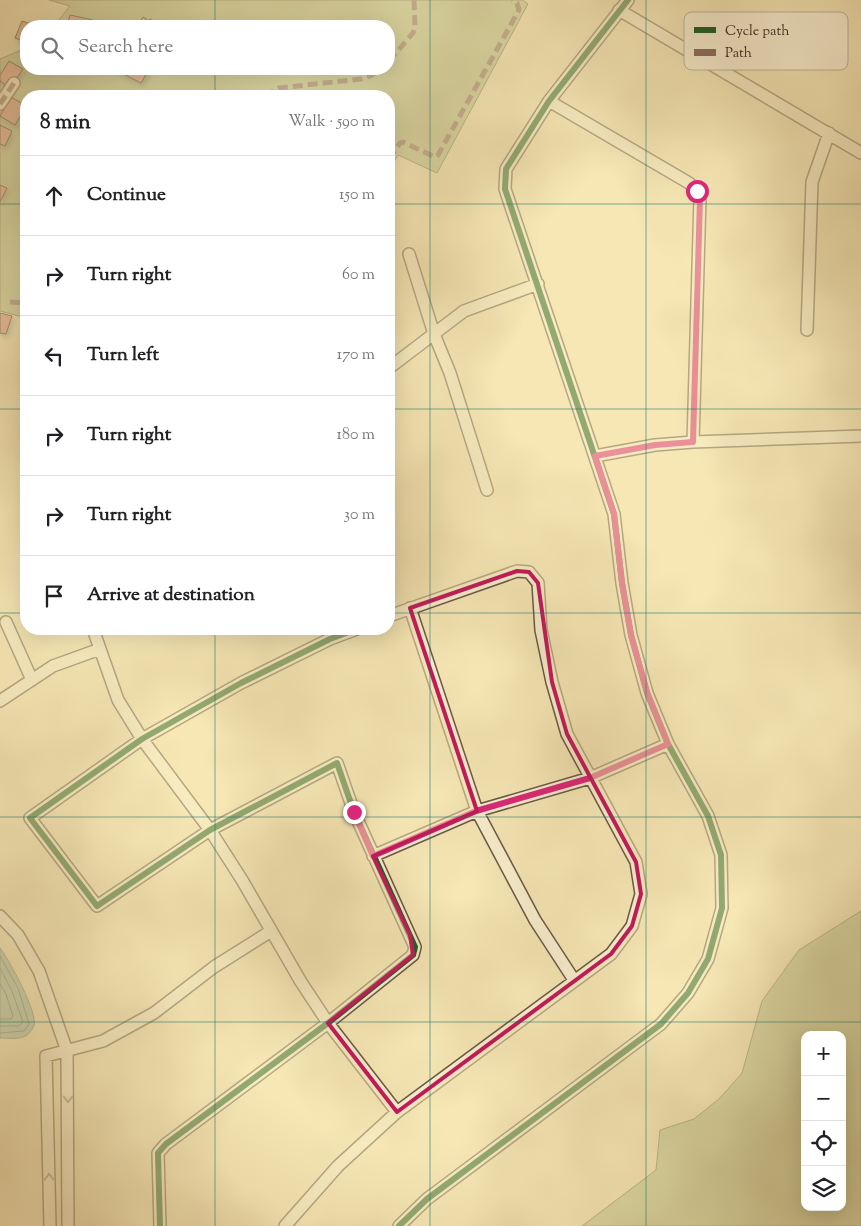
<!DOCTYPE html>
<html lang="en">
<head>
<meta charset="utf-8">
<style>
	:root { --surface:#fff; --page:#f6f6f6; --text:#202124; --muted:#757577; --line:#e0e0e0 }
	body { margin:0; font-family:"Sorts Mill Goudy",serif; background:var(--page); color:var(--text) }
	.controls { position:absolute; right:15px; bottom:15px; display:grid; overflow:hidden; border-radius:10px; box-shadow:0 5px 20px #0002 }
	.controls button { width:45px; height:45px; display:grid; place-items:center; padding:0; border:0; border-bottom:1px solid var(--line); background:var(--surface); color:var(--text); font:25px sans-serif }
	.stop { position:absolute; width:15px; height:15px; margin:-11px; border:4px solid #db2777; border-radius:50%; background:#fff }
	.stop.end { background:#db2777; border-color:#fff; box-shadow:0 1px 5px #0008 }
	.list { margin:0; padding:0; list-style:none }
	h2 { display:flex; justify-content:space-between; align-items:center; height:65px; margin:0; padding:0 20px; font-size:21px }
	h2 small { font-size:16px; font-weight:400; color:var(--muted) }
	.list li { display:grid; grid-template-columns:32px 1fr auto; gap:15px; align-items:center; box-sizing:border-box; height:80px; padding:0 20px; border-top:1px solid var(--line) }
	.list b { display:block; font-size:19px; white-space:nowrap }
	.list em { font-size:16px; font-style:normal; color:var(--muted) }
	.icon { flex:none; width:28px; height:28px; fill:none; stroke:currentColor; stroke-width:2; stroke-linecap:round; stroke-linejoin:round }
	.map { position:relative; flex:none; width:861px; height:1226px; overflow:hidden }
	.search { position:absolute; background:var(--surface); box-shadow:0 5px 20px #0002; left:20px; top:20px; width:375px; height:55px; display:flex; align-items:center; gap:12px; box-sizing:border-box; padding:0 18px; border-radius:20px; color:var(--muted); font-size:19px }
	.panel { position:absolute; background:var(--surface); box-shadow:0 5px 20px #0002; left:20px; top:90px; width:375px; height:545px; border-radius:20px }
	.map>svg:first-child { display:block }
	.green { fill:#bbc58e; stroke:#7a7858; fill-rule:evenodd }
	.water { fill:#9ec1a8; stroke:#768572 }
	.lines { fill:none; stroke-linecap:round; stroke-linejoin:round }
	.shore { stroke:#6c7665; stroke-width:1 }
	.building { fill:#dd9583; stroke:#3a2b22; filter:url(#shadow) }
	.minor-casing { stroke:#695a47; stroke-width:14 }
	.minor { stroke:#f9efcf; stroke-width:11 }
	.quiet { stroke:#8d6e63; stroke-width:5; stroke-dasharray:10 5; stroke-linecap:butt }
	.cycleway-casing { stroke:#f9efcf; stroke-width:9 }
	.cycleway { stroke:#1b5e20; stroke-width:6 }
	.oneway { stroke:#9a8d78 }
	.route { stroke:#db2777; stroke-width:6 }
	.marked { fill:none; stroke:#c2185b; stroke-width:4; stroke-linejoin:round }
	.grid { fill:none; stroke:#0f766e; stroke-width:1; stroke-opacity:0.55 }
	.key { fill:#f9efcf; stroke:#c0b49b; stroke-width:1 }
	.key-label { font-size:14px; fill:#3a2b22 }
</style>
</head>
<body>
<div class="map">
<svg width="861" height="1226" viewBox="0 0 861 1226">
	<defs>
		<filter id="shadow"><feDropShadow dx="2" dy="4" stdDeviation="2.5" flood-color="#0004"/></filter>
	</defs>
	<rect width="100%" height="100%" fill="#f6e7b5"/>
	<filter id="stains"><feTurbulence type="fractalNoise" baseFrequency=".004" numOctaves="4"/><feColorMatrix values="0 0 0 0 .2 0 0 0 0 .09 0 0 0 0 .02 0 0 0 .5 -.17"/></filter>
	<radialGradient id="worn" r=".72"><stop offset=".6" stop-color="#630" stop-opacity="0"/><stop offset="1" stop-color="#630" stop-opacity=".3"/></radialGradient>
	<!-- green -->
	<path class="green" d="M49,0h474l5,4 -91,169 -39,-18 -9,15v-74h-363v222l-26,-7v-252l26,-11v21h363v-43h-335l16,-20z
		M861,911v315h-279l74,-56 4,-40 34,-11 26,-21 22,-25 20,-72 37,-51zM805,1035h37v172h-37z"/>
	<!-- water -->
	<path class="water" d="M0,948c9,12 38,64 34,78 -1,2 -5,8 -7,9 -7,5 -19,3 -27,3z"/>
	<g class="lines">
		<!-- shore -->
		<path class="shore" d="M0,956l18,32 11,36 -5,7 -24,2
			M0,968l12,23 11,31 -4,4h-19
			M0,984l6,10 7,22 -2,3h-11"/>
	</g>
	<!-- building -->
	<path class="building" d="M70,15l23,5 -2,6h-24z
		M143,17l6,4 1,-2 12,7h-29l5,-6 2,2z
		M22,21l15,5h-11v16l-11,-4z
		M9,61l14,8 -13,19 -10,-7v-6z
		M114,69h35l-8,14z
		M11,97l15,9 -11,19 -15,-9z
		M0,125l12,6 -7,15 -5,-2z
		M0,185l7,3 -7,14z
		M0,313l12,3 -6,18 -6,-1z"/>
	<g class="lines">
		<!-- minor casing -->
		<g class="minor-casing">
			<path id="minor" d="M619,10l242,143
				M549,101l140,82 8,8 3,7 -7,244
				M0,104l14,-21
				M409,254l25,80 16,39 37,117
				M807,330l5,-148 17,-49
				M389,368l75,-57 74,-27
				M595,456l60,-11 38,-3 168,-6
				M410,608l67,203 58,109 39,60
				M6,622l26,58
				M93,629l25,71 24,39 68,91 32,50 59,102 27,41 69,89
				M0,701l53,-35 47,-17
				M373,856l104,-45 113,-33 78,-34
				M0,916l18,19 21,36 28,80 1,175
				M50,1226l-4,-170 57,-15 51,-28 60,-46 57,-36
				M160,1226l-2,-73 8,-9 162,-121 85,-68 2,-8 -61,-135 -17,-49 -127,67 -113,76 -67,-88 112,-79 99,-56 89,-44 27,-10
				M285,1226l53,-60 59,-54 214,-158 21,-28 9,-32 -5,-32 -69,-128 -15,-52 -11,-52 -3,-47 -9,-11 -12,-1 -128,45
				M399,1226l28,-27 234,-175 27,-31 20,-34 14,-51 -1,-53 -13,-39 -40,-72 -21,-51 -16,-58 -9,-52 -8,-69 -109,-325 1,-20 43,-68 79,-101"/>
		</g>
		<!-- minor -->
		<use href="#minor" class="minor"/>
		<!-- quiet -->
		<path class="quiet" d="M389,61l24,-28 2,-6 -1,-27
			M265,96l14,-8 82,-9 9,-3 12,-7
			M0,104l14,-21
			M389,159l11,-16 3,-1 32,15 3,-2 81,-145 -2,-7 -5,-3
			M10,302l16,1"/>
		<!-- cycleway casing -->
		<g class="cycleway-casing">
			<path id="cycleway" d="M160,1226l-2,-73 8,-9 162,-121 85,-68 2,-8 -61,-135 -17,-49 -127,67 -113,76 -67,-88 112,-79 99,-56 89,-44 27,-10
				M399,1226l28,-27 234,-175 27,-31 20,-34 14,-51 -1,-53 -13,-39 -40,-72 -21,-51 -16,-58 -9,-52 -8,-69 -109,-325 1,-20 43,-68 79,-101"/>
		</g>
		<!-- cycleway -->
		<use href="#cycleway" class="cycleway"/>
	</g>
	<!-- one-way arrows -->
	<defs><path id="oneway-chevron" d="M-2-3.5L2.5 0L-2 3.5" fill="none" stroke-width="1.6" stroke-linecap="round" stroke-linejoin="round" transform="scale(1.25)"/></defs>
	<g class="oneway">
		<use href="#oneway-chevron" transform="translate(68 1099) rotate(90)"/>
		<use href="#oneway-chevron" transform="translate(49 1177) rotate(-91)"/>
	</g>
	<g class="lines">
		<!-- route -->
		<path class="route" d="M354,812l19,44 103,-45 114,-33 78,-34 -21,-52 -16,-57 -9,-52 -8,-69 -19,-58 60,-11 38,-3 7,-244 -3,-7"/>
	</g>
	<!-- marked area -->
	<path d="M0 0H861V1226H0ZM517,571l12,1 9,11 14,99 15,52 69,128 5,32 -9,32 -21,28 -214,158 -69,-89 85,-68 -3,-20 -37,-79 104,-45 -67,-203z" fill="#f6e7b5" fill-opacity=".55" fill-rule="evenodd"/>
	<path class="marked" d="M517,571l12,1 9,11 14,99 15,52 69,128 5,32 -9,32 -21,28 -214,158 -69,-89 85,-68 -3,-20 -37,-79 104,-45 -67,-203z"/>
	<!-- grid -->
	<path class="grid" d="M215,0v26M430,0v1226M646,0v1226M215,69v27M0,204h26M389,204h472M0,409h26M389,409h472M0,613h26M389,613h472M215,629v597M0,817h861M0,1022h861"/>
	<!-- legend -->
	<rect x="684" y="12" width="164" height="58" rx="8" class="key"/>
	<rect x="694" y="27" width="22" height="6" fill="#1b5e20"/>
	<rect x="694" y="49" width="22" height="7" fill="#8d6e63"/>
	<g class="key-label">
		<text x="725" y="35">Cycle path</text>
		<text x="725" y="57">Path</text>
	</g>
	<rect width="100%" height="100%" filter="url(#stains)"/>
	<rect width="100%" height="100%" fill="url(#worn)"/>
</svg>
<div class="controls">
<button>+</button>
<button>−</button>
<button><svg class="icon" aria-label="locate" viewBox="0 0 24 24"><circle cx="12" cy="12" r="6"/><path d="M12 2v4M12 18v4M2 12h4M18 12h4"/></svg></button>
<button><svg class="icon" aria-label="layers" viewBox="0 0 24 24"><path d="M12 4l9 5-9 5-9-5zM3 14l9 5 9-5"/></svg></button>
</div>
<div class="stop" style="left:697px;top:191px"></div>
<div class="stop end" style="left:354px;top:812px"></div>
<div class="search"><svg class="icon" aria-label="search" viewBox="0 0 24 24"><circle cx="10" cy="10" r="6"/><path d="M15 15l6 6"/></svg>Search here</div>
<section class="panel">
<h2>8 min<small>Walk · 590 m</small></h2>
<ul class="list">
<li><svg class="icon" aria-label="ahead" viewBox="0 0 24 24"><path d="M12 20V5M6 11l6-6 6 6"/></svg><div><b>Continue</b></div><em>150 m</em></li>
<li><svg class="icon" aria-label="right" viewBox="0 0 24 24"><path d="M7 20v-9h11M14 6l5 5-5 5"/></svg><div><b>Turn right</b></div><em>60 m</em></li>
<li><svg class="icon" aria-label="left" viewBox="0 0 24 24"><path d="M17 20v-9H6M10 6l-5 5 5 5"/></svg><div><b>Turn left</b></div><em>170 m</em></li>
<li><svg class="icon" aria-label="right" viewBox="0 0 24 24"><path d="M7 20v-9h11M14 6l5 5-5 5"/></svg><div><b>Turn right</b></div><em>180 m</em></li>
<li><svg class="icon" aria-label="right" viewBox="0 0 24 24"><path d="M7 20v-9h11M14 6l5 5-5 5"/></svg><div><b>Turn right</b></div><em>30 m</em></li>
<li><svg class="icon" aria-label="arrive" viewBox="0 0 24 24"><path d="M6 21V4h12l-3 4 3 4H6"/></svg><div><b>Arrive at destination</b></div></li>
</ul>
</section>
</div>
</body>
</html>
